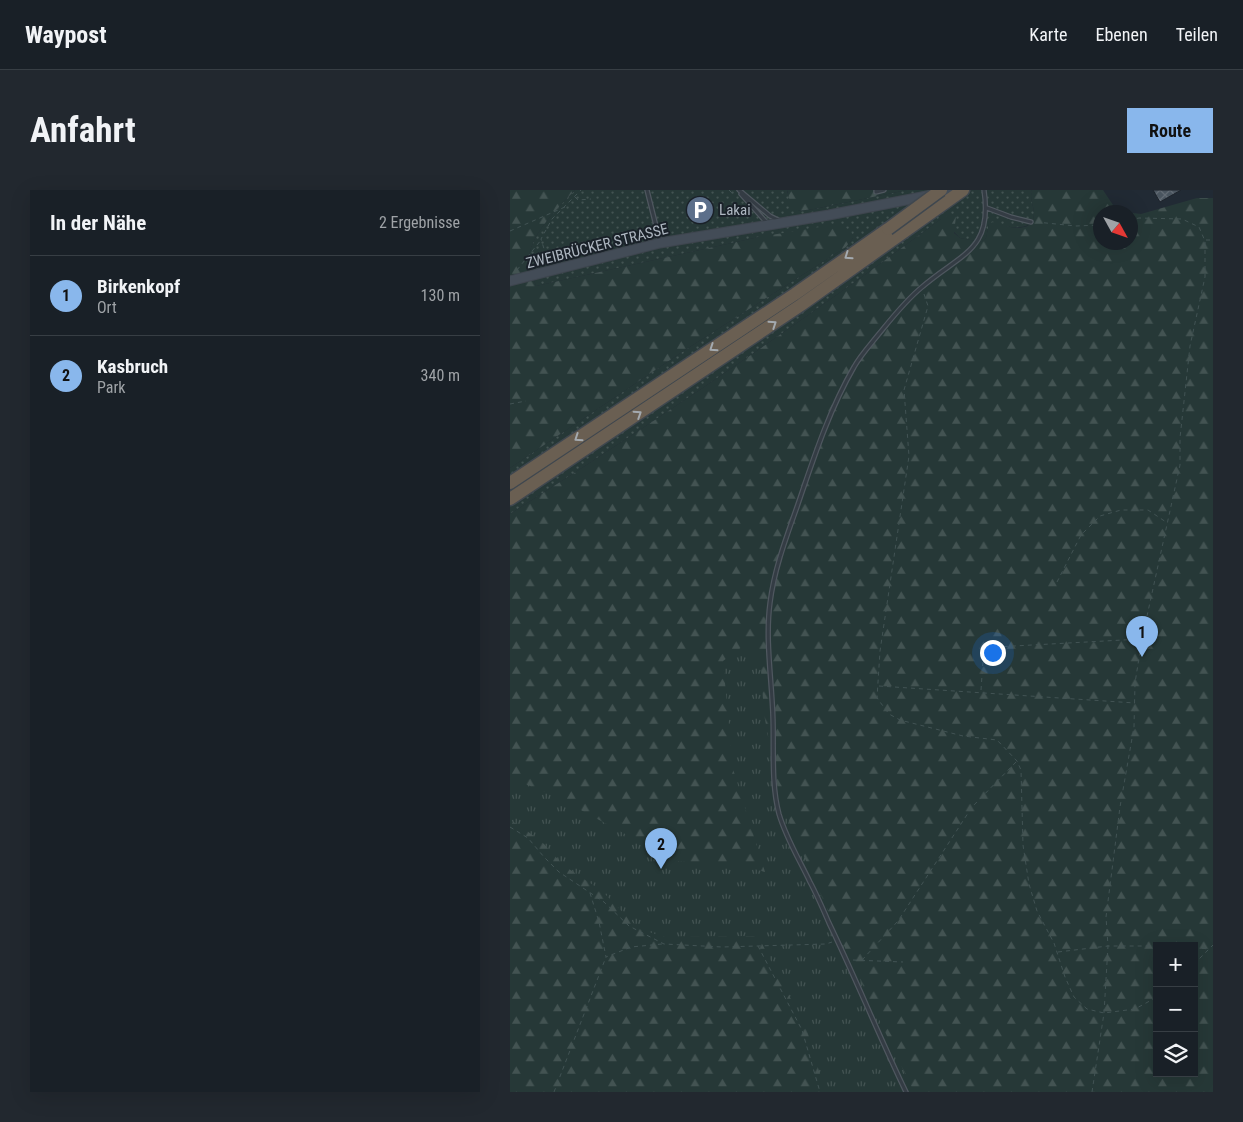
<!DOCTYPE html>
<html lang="de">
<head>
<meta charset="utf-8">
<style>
	:root { --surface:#192027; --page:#22282f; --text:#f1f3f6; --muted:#9fa3a7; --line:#373e44; --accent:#89b7ec }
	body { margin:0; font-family:"Roboto Condensed",sans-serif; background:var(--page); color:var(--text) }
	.controls { position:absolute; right:15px; bottom:15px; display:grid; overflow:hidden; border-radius:0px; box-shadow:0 5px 20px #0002 }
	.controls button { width:45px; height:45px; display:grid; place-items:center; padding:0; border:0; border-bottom:1px solid var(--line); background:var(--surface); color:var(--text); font:25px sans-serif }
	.compass { position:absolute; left:583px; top:15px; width:45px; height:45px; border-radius:50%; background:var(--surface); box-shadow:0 5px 20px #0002; rotate:130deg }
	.you { position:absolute; left:482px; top:462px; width:18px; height:18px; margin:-12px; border:4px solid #fff; border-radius:50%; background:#1a73e8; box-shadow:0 0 0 8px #1a73e833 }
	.badge { display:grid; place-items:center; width:32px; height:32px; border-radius:50%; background:var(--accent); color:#111; font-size:16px; font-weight:700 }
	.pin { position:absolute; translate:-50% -41px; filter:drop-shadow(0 1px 2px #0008) }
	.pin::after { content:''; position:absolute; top:26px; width:18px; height:15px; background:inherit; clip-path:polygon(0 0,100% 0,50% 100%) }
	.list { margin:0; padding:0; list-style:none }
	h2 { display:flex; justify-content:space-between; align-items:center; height:65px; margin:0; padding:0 20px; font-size:21px }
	h2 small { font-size:16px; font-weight:400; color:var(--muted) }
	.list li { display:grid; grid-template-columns:32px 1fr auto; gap:15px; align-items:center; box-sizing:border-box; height:80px; padding:0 20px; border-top:1px solid var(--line) }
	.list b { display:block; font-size:19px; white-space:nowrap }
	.list p { margin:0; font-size:16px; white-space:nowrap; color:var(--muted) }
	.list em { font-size:16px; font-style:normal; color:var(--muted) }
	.icon { flex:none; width:28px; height:28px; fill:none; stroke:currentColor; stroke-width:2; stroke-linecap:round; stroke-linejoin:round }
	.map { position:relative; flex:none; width:703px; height:902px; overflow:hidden; border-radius:0px }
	header { display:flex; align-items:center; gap:30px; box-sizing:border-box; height:70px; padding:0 25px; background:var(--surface); border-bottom:1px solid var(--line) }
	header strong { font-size:24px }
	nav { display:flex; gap:28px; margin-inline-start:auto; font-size:18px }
	.intro { display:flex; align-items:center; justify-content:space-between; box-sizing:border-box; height:120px; padding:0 30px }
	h1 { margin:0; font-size:35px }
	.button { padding:12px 22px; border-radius:0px; background:var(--accent); color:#111; font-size:18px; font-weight:700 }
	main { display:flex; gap:30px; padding:0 30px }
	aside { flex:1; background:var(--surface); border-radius:0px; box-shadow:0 5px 20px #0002 }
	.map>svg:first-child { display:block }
	.grass { fill:url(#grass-dots) }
	.forest { fill:url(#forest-firs); fill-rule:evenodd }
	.park { fill:url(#park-tufts) }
	.building { fill:url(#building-cross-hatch); stroke:#1c232b }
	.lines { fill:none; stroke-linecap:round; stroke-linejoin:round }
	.lane-casing { stroke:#4f575f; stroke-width:5.5 }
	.secondary-casing { stroke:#3e454e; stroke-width:11 }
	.highway-casing { stroke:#3f474f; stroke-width:15 }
	.path { stroke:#425354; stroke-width:1; stroke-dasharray:4 4; stroke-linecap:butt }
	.lane { stroke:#343c44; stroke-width:3 }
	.secondary { stroke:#434c57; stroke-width:9 }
	.highway { stroke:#6a5f52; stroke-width:12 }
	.highway-bridge-casing { stroke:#3f474f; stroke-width:15; stroke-linecap:butt }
	.highway-bridge { stroke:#6a5f52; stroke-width:12 }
	.oneway { stroke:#a4aab0 }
	.labels { text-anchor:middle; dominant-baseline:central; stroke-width:4; stroke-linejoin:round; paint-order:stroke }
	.poi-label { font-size:15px; fill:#aeb7c1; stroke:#1a2129; text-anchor:start }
	.street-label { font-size:15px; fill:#aeb7c1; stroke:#1a2129 }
</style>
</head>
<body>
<header>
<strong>Waypost</strong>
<nav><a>Karte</a><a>Ebenen</a><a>Teilen</a></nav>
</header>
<div class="intro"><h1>Anfahrt</h1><a class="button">Route</a></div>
<main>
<aside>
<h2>In der Nähe<small>2 Ergebnisse</small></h2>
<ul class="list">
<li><span class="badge">1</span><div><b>Birkenkopf</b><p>Ort</p></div><em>130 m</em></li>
<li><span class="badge">2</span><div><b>Kasbruch</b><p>Park</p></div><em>340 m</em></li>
</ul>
</aside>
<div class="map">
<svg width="703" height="902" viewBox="0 0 703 902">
	<defs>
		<pattern id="grass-dots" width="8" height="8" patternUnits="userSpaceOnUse" patternTransform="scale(1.25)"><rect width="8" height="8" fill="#263837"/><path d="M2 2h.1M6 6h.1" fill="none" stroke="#435352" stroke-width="1.8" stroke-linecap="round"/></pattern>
		<pattern id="forest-firs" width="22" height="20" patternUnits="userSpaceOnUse" patternTransform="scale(1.25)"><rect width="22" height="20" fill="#263837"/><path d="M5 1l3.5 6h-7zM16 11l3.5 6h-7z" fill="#435352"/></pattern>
		<pattern id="park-tufts" width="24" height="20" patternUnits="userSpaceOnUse" patternTransform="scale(1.25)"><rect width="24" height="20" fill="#263837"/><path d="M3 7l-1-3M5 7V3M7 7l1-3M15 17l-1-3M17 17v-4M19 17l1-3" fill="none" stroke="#435352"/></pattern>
		<pattern id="building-cross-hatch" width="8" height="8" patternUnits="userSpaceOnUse" patternTransform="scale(1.25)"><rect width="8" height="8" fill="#4a555f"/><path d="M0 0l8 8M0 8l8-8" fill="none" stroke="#626b74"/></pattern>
	</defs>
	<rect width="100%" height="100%" fill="#212a34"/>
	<!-- grass -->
	<path class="grass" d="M65,0h212v2l11,19 16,-2 93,-19h125c-3,9 2,15 2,24 0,21 -32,11 -45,10l-3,14 -5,4 -21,-4 -19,-19c-140,104 -284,202 -431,295v-46l175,-118 161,-103 7,-9 -94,-1 -223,49c-2,-7 -6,-15 -7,-22 -3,-26 29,-56 46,-74z"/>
	<!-- forest -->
	<path class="forest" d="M0,0h65c-17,18 -49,48 -46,74 1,7 5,15 7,22l223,-49 79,-13 13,7 2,7 -7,9 -161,103 -175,118z
		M277,0h120l-93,19 -17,2 -6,-5z
		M522,0h71l14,21 24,3 56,-16h16v894h-703v-578c147,-93 291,-191 431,-295l10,-5 5,2 -2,17 6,5 21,4 5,-4 3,-14 4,-2c12,5 41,13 41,-8 0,-9 -5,-15 -2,-24zM590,22h30v30h-30zM647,756h37v127h-37z"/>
	<!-- park -->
	<path class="park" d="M232,457l18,9 4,58 16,86 32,75 39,86 63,131h-89l-18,-62 -49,-94 -93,1 -26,-8 -37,-38 -39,-26 -19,-21 -26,-20 -8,-3v-43l43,17 122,66 65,4 25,7 -32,-103 -10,-108z"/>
	<!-- building -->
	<path class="building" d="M643,0h28l-21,12z"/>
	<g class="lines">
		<!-- lane casing -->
		<g class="lane-casing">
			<path id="lane" d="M137,0l13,52
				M229,0l31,26 10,5
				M366,0v2l8,-2
				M231,4l26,29
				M477,18l24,9 20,5
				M396,902c-27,-56 -50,-113 -77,-169 -6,-14 -12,-28 -19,-41 -11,-23 -24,-44 -31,-68 -8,-30 -5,-65 -6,-95 -1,-39 -8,-78 -3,-116 4,-33 16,-65 27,-96 16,-47 32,-97 57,-140 6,-11 16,-22 24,-32 14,-17 27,-34 44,-48 39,-34 71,-36 62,-97"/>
		</g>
		<!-- secondary casing -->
		<g class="secondary-casing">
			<path id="secondary" d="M0,91l150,-38 169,-28 128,-25"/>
		</g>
		<!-- highway casing -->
		<g class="highway-casing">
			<path id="highway" d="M0,293l285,-189 93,-65
				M0,309l291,-194 162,-115"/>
		</g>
		<!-- path -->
		<path class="path" d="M219,0l5,5
			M65,7l3,3 13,-1
			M526,32l40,4 24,-1
			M0,41l55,-24
			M696,50h7
			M43,71l-8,-9 -4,-13 11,-20 29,-29
			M7,80l24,-30
			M414,104l4,12 -24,84 5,66 -29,195 -3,47 12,16 11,6 63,16 34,4 20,21 4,9 2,75 6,39 8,27 17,32 11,34 9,20 13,12 17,4 31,-4 22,-12
			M0,214l16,-3
			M547,392l24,-47 19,-19 21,-6h27l18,12
			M369,496l256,17
			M471,500l2,-29 13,-14 145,-8
			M0,637l18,11 16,19 15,15 45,30 25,24 35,18 58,3 104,-3 6,-2
			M80,703l9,29 7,35 25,-10 31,-3
			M248,756l44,84 18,62
			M684,757l14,2
			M548,762l50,-6h71
			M343,770l50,2
			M352,770l36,-39 74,-114 45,-46
			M684,774l19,-19
			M44,902l52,-135
			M582,902l12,-79 4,-67 -2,-29 14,-110 14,-80 1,-44 7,-44 38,-174v-27l10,-92 15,-69v-36l-6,-14 -17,-8 -43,-1 -9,2"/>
		<!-- lane -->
		<use href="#lane" class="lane"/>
		<!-- secondary -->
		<use href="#secondary" class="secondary"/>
		<!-- highway -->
		<use href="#highway" class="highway"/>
		<!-- highway-bridge casing -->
		<g class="highway-bridge-casing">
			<path id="highway-bridge" d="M378,39l53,-39"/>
		</g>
		<!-- highway-bridge -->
		<use href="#highway-bridge" class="highway-bridge"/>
	</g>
	<!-- one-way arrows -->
	<defs><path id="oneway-chevron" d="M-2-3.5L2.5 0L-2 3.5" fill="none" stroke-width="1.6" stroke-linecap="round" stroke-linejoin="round" transform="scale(1.25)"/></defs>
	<g class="oneway">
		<use href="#oneway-chevron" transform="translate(338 66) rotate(145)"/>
		<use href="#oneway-chevron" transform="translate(263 134) rotate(-34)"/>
		<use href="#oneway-chevron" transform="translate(203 158) rotate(146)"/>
		<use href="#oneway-chevron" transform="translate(128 224) rotate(-33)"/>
		<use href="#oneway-chevron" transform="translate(68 248) rotate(146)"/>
	</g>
	<!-- icons -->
	<defs>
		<g id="parking-disc" transform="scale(1.4375)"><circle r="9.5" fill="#5c6f8a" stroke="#1a2129"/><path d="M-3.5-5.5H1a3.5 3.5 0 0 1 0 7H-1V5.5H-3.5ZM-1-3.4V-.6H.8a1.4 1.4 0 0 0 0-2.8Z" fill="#fff"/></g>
	</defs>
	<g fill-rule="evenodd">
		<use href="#parking-disc" x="190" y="20"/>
	</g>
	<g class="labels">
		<!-- poi labels -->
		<g class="poi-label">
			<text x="209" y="20">Lakai</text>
		</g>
		<!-- street labels -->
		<g class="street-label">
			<text transform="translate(87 56) rotate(-14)">ZWEIBRÜCKER STRASSE</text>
		</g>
	</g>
</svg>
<div class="controls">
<button>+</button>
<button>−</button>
<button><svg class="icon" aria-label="layers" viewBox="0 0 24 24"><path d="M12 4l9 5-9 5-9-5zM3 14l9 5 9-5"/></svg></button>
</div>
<svg class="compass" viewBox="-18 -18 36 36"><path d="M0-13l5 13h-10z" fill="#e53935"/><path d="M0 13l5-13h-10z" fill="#9fa3a7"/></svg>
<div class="you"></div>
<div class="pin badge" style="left:632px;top:467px">1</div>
<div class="pin badge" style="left:151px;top:679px">2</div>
</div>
</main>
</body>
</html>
